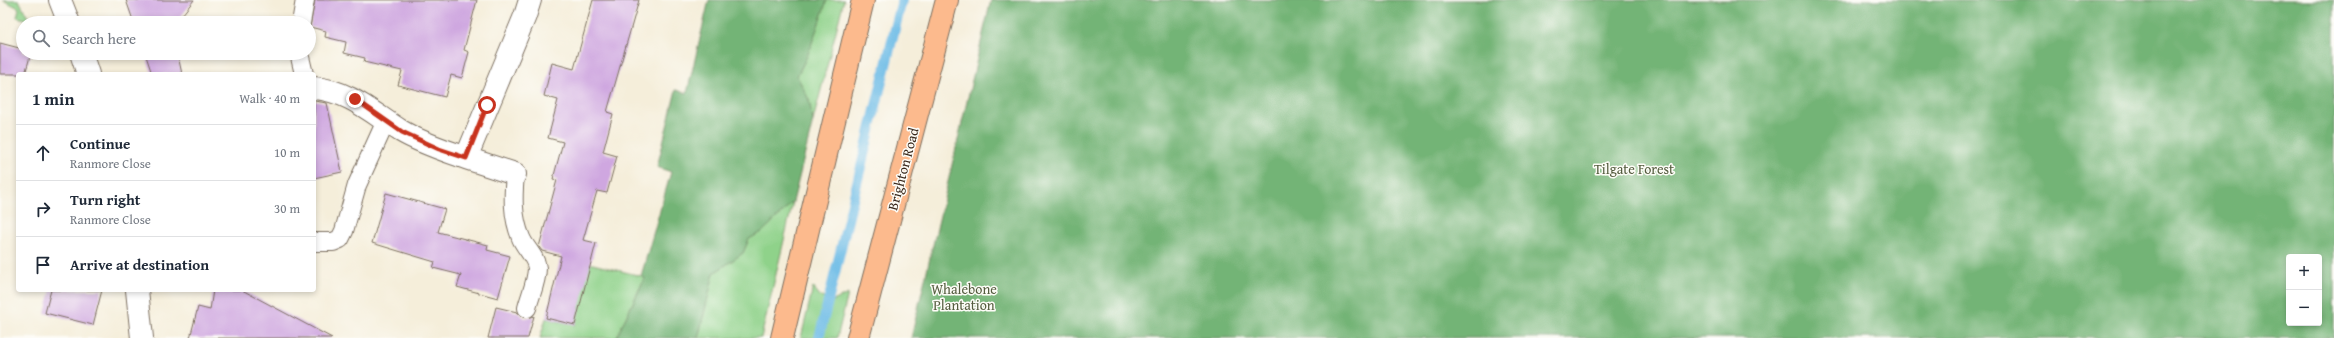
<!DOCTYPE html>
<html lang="en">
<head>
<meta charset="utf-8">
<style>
	:root { --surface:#fff; --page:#f6f6f7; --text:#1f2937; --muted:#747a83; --line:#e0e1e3 }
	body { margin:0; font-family:"Gentium Book Plus",serif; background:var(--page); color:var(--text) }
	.controls { position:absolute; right:12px; bottom:12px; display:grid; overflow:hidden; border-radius:4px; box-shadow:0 2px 6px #0003 }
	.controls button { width:36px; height:36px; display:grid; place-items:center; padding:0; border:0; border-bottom:1px solid var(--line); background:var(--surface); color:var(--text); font:20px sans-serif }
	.stop { position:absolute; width:12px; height:12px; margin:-9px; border:3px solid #c8321e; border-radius:50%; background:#fff }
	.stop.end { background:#c8321e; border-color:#fff; box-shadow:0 1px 4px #0008 }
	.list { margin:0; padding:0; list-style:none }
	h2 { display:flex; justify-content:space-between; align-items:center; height:52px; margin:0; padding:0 16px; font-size:17px }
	h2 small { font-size:13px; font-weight:400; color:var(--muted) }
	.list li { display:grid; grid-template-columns:26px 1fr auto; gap:12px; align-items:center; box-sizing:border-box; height:56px; padding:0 16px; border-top:1px solid var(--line) }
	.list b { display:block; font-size:15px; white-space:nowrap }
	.list p { margin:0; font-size:13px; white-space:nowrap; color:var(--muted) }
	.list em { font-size:13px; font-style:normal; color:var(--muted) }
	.icon { flex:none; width:22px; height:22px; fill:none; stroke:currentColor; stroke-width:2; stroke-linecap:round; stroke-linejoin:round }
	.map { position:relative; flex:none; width:2334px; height:338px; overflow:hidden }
	.search { position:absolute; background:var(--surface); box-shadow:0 2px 6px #0003; left:16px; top:16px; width:300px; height:44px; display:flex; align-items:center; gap:10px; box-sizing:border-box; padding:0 14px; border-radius:22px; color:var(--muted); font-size:15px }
	.panel { position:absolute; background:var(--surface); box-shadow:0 2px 6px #0003; left:16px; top:72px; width:300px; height:220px; border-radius:4px }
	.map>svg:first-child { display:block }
	.green { fill:#8fd28a; stroke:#657e54 }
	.forest { fill:#73b476; stroke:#576f4a; fill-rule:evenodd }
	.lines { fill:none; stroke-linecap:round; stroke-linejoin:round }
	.stream { stroke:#6cbbe6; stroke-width:10 }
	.building { fill:#cfa7e0 }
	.lane-casing { stroke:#7c6f60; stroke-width:20 }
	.street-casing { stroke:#7c6f60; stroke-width:24 }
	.primary-casing { stroke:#7c6f60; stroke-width:24 }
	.lane { stroke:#fff; stroke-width:18 }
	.street { stroke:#fff; stroke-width:22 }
	.primary { stroke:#fcba8d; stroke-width:22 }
	.route { stroke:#c8321e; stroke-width:5 }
	.labels { text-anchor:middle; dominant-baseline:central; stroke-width:3; stroke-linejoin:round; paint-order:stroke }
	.street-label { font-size:14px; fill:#3b2a1e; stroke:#fdfcf7 }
	.park-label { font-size:14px; fill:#545c3e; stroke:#fdfcf7 }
</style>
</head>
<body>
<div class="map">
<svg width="2334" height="338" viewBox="0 0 2334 338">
	<rect width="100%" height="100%" fill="#fdfcf7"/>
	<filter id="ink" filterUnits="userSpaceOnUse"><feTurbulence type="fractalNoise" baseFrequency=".025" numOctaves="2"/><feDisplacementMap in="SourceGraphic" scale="8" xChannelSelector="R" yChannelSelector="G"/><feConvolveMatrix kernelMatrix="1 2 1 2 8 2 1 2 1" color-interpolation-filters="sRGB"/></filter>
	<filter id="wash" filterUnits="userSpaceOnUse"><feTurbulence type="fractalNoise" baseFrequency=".012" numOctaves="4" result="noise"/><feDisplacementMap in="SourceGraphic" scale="16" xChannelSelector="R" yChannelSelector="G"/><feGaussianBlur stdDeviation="0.9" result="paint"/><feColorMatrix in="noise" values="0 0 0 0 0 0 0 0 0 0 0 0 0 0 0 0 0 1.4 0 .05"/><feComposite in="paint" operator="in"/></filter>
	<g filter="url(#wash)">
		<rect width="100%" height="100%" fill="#f5eeda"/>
		<!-- green -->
		<path class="green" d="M3,0h16l8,16 6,5 -16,-4 2,-9z
			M827,0h17l-31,121 -4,-21 -12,-24 11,-22z
			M793,202l-32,136h-63l16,-65 29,-20 6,-14 13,-7z
			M589,263l56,14 -29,61h-76l6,-20 29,7z
			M813,287l8,10 12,4 15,-7 -11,44h-36z"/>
		<!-- forest -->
		<path class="forest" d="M709,0h118l-19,54 -11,22 12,24 4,21 -20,81 -31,30 -13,7 -6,14 -29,20 -16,65h-82l29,-60 -4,-2 30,-104 -14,-5 19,-77 11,3z
			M991,0h1343v338h-1423zM2289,257h30v66h-30z"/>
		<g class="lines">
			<!-- stream -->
			<path class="stream" d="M819,338l83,-338"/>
		</g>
		<g id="blocks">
			<!-- building -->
			<path class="building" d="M126,0h68l-16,20 1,3h-45z
				M315,0h162l-13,50 5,2 -7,26 -11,-3 -6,22 -47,-12 4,-14 -38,-9 1,-4 -21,-5 2,-11 -21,-5 1,-6 -16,-4z
				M593,0h46l-32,112 6,2 -10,38 14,4 -10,37 -10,-2 -14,49 13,3 -21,82 -29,-7 15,-62 -19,-5 -3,-4 18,-67 -4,-1 10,-37 -15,-4 10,-38 -14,-4 8,-33 22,6z
				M0,43l23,6v4h8l-6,21h-25z
				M145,53h42l-9,3 4,18h-30z
				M314,101l13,2 15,69 -28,6z
				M386,193l59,16 -7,23 50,13 -1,5 23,6 -12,42 -41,-11 4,-12 -28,-7 2,-6 -63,-19z
				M51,290h51l-9,35 -48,-12z
				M213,290h29l90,48h-142l8,-31 12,3z
				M496,307l21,5 8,6 9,-2 -6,22h-40z"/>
		</g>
	</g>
	<g filter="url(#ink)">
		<use href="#blocks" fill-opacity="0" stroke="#7c6f60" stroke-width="1"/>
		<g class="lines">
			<!-- lane casing -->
			<g class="lane-casing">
				<path id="lane" d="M301,23l4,-23
					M299,53l5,21
					M515,174c-2,22 -3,42 6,64 4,10 15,19 16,30 0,13 -7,28 -10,40
					M314,242h19l7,-3 4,-8 13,-46 29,-64"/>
			</g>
			<!-- street casing -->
			<g class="street-casing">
				<path id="street" d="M60,0l9,23
					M81,53l7,21
					M314,88c36,3 58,25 87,43 20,12 43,19 65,27l59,-142 5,-16
					M466,158l49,16
					M137,290l5,48"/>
			</g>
			<!-- primary casing -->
			<g class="primary-casing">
				<path id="primary" d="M782,338l81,-338
					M858,338l89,-338"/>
			</g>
			<!-- lane -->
			<use href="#lane" class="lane"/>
			<!-- street -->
			<use href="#street" class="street"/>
			<!-- primary -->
			<use href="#primary" class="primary"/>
		</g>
	</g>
	<g class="lines" filter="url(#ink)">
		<!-- route -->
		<path class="route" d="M355,99l47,33 37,17 27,9 21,-53"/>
	</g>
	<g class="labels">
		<!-- street labels -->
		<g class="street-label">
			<text transform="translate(903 169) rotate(-75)">Brighton Road</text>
		</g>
		<!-- park labels -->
		<g class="park-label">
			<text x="1634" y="169">Tilgate Forest</text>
			<text x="964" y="289">Whalebone<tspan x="964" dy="16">Plantation</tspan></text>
		</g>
	</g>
</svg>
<div class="controls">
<button>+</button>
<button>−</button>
</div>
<div class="stop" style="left:487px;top:105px"></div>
<div class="stop end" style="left:355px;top:99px"></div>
<div class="search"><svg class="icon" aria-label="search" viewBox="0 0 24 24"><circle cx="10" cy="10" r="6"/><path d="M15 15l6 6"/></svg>Search here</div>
<section class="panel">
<h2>1 min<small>Walk · 40 m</small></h2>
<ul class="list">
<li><svg class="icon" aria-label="ahead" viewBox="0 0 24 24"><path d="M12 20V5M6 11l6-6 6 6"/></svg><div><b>Continue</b><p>Ranmore Close</p></div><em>10 m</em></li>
<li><svg class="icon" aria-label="right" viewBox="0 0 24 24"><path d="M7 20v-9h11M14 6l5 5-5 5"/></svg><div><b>Turn right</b><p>Ranmore Close</p></div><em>30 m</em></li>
<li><svg class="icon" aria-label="arrive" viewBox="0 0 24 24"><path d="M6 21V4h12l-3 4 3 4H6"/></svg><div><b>Arrive at destination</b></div></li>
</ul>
</section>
</div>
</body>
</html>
